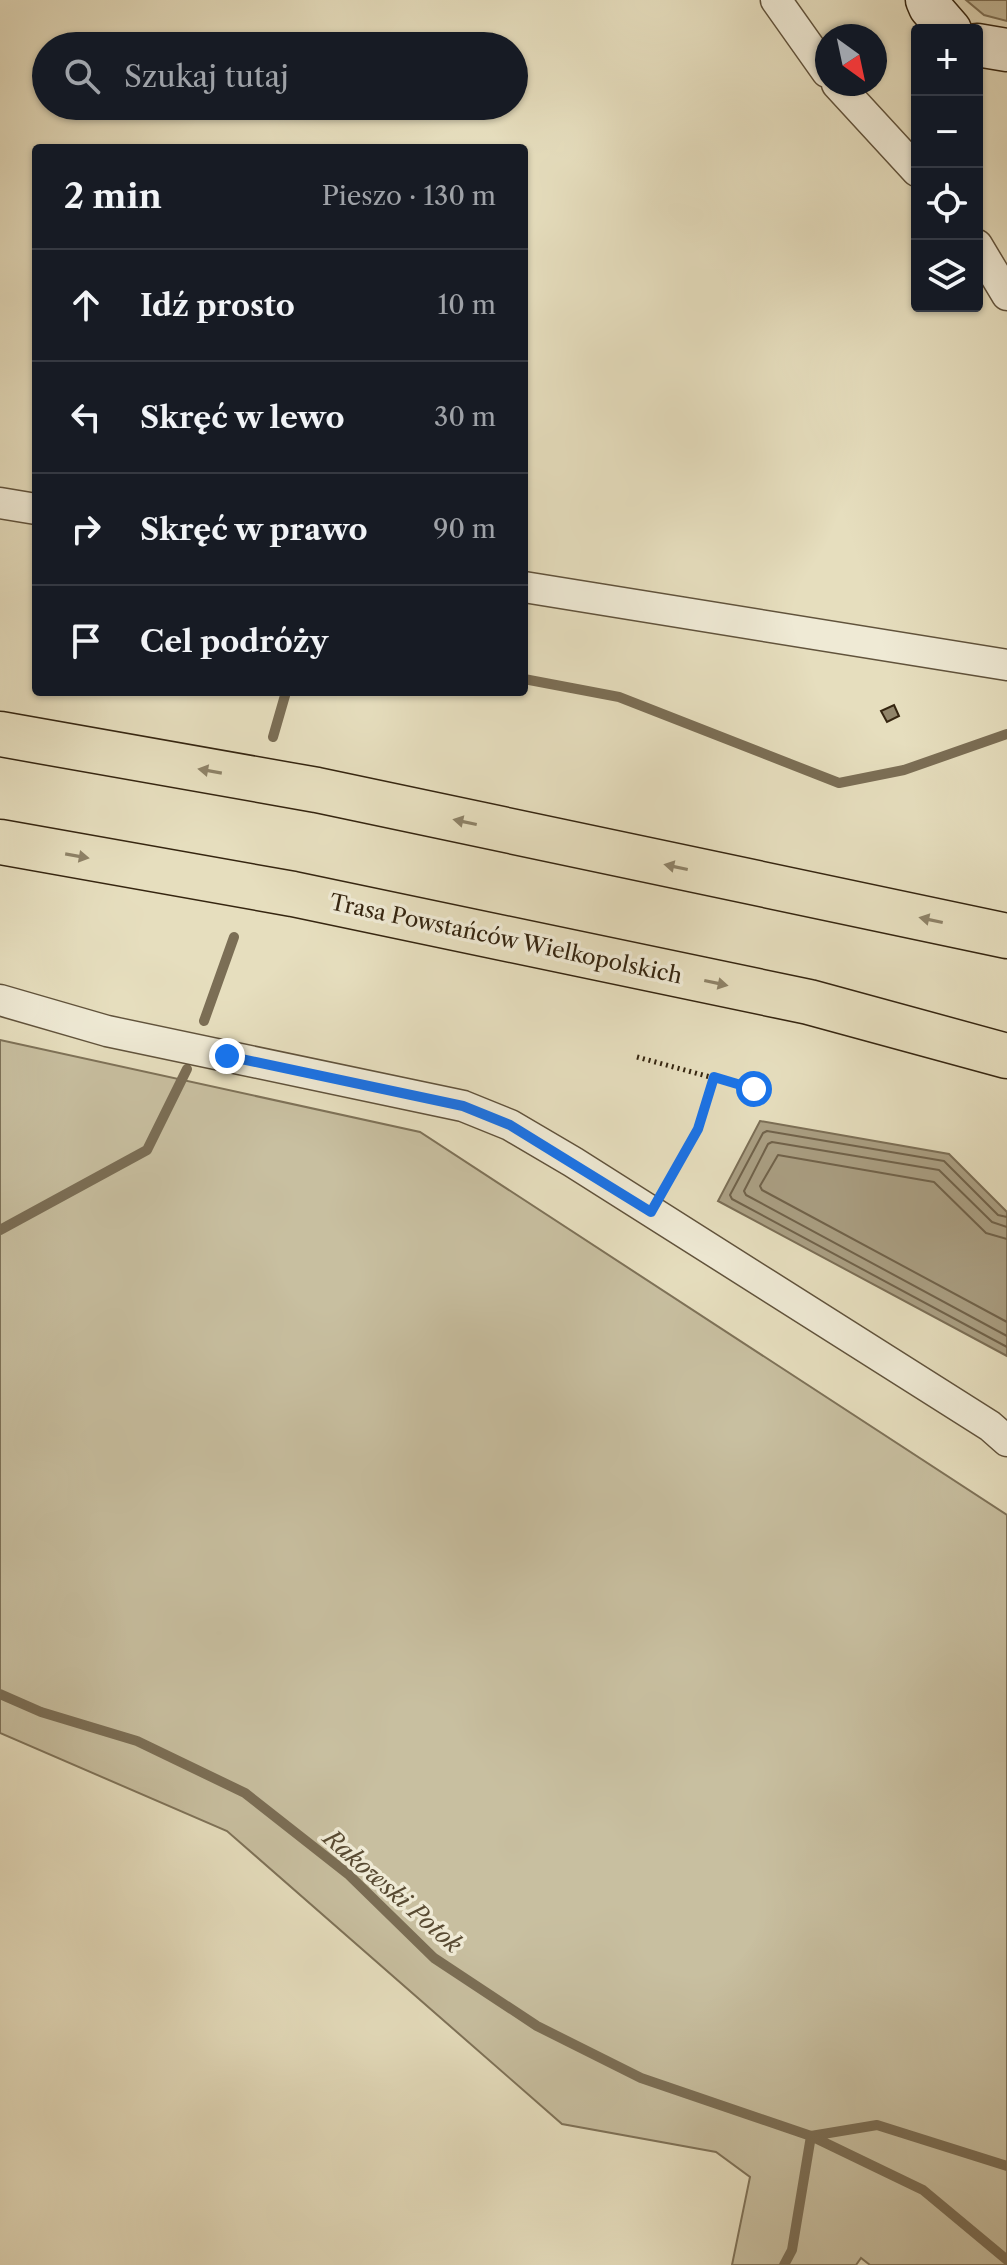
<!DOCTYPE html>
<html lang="pl">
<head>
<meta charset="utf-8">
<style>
	:root { --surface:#171b24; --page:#242831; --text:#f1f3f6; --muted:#9ea1a6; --line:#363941 }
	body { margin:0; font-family:"Libre Caslon Text",serif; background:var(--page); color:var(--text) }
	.controls { position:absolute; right:24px; top:24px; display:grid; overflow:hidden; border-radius:8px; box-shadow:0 2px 6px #0004 }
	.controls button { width:72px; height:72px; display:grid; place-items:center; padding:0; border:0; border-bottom:2px solid var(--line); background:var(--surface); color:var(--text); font:40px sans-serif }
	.compass { position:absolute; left:815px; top:24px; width:72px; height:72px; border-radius:50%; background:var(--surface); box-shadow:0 2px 6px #0004; rotate:147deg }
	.stop { position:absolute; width:24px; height:24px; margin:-18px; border:6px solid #1a73e8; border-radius:50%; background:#fff }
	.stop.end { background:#1a73e8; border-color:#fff; box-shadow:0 2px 8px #0008 }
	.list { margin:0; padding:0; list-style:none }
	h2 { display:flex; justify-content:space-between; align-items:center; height:104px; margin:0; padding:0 32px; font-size:34px }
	h2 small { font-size:26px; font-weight:400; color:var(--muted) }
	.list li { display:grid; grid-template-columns:52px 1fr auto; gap:24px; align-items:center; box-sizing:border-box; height:112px; padding:0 32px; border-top:2px solid var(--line) }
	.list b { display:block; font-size:30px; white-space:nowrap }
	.list em { font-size:26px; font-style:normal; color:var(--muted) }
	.icon { flex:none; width:44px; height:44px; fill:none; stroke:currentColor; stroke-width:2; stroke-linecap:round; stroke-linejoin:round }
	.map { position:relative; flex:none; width:1007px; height:2265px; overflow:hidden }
	.search { position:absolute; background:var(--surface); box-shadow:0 2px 6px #0004; left:32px; top:32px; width:496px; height:88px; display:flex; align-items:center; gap:20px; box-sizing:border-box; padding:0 28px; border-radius:44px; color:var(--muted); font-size:30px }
	.panel { position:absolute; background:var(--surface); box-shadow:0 2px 6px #0004; left:32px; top:144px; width:496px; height:552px; border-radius:8px }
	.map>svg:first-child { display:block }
	.green { fill:#c8bfa0; stroke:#7e7258; stroke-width:2 }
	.water { fill:#aa9f83; stroke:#7b6e55; stroke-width:2 }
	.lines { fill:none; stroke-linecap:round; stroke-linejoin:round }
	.shore { stroke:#70624a; stroke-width:2 }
	.stream { stroke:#7b6e55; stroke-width:10 }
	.building { fill:#91856a; stroke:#352510; stroke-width:2 }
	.street-casing { stroke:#61533c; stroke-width:33 }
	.secondary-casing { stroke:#352510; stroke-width:45 }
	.highway-casing { stroke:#352510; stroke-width:47 }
	.path { stroke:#352510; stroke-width:5; stroke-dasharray:2 4; stroke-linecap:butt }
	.street { stroke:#efead5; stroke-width:30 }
	.secondary { stroke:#efead5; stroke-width:42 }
	.highway { stroke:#e6debe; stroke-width:44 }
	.oneway { fill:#8e8267 }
	.route { stroke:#1a73e8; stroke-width:10 }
	.labels { text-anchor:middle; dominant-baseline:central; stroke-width:7; stroke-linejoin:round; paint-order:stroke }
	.street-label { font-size:22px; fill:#352510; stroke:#efead5 }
	.water-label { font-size:24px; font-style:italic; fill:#584a32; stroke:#efead5 }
</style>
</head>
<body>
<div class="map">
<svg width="1007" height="2265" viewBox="0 0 1007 2265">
	<rect width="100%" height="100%" fill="#e6debe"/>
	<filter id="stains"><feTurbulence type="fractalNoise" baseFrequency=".0025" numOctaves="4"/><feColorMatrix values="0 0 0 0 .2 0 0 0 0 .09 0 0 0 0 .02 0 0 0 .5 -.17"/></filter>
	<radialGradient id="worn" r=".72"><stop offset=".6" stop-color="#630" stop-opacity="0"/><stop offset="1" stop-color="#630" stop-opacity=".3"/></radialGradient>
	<!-- green -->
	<path class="green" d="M966,0h41v21l-23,-6z
		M0,1040l420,92 587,383v750h-137l-9,-7 -5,7h-124l18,-88 -34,-25 -154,-28 -335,-293 -227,-98z"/>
	<!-- water -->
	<path class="water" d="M760,1121l189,33 58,58v144l-289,-155z"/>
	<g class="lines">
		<!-- shore -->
		<path class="shore" d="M1007,1217l-9,-2 -54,-54 -177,-30 -4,2 -33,62 2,4 275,148
			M1007,1227l-15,-5 -53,-52 -167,-28 -4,2 -24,47 2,4 261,141
			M1007,1239l-21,-6 -52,-51 -156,-27 -18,31 2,4 245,132"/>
		<!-- stream -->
		<path class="stream" d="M524,679l95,18 220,86 65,-13 103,-36
			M273,737l13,-45
			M204,1021l30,-84
			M0,1230l147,-80 40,-81
			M0,1694l41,18 96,29 108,52 103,81 86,84 103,68 104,52 170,58 112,54 84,70
			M784,2265l8,-15 19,-114 66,-11 130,41"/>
	</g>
	<!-- building -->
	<path class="building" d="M894,705l5,11 -12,6 -6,-11z"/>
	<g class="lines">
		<!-- street casing -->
		<g class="street-casing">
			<path id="street" d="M776,0l51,72
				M837,84l80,87
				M977,245l30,50
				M0,503l36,6
				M524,587l483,78
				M0,1000l107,31 356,75 47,19 63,37 417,264 17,15"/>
		</g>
		<!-- secondary casing -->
		<g class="secondary-casing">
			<path id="secondary" d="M927,0l3,7 20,23
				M977,45l30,5"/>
		</g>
		<!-- highway casing -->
		<g class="highway-casing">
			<path id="highway" d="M0,734l317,56 690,146
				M0,842l293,52 516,108 198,54"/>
		</g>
		<!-- path -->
		<path class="path" d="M637,1057l117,32
			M665,1186l33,-57 16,-52"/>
		<!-- street -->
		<use href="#street" class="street"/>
		<!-- secondary -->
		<use href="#secondary" class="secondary"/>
		<!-- highway -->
		<use href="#highway" class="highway"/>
	</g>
	<!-- one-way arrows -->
	<defs><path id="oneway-solid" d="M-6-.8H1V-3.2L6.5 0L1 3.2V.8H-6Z" transform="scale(2)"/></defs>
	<g class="oneway">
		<use href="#oneway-solid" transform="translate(210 771) rotate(-170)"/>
		<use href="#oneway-solid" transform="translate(465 822) rotate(-168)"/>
		<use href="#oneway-solid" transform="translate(77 856) rotate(10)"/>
		<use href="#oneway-solid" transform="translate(676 867) rotate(-168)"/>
		<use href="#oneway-solid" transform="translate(931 920) rotate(-168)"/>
		<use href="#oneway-solid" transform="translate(716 983) rotate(12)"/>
	</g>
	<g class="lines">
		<!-- route -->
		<path class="route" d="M227,1056l236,50 47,19 141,87 47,-83 16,-52 40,12"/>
	</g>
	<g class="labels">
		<!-- street labels -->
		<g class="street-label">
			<text transform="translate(506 939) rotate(12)">Trasa Powstańców Wielkopolskich</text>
		</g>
		<!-- water labels -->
		<g class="water-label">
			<text transform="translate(393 1891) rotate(41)">Rakowski Potok</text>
		</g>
	</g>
	<rect width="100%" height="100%" filter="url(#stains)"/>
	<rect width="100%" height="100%" fill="url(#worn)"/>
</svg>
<div class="controls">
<button>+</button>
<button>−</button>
<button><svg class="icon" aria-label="locate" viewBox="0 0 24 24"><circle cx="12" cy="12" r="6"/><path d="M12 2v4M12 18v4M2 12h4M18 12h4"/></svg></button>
<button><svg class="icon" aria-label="layers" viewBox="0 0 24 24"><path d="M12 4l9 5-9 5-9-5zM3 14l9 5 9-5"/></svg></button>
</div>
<svg class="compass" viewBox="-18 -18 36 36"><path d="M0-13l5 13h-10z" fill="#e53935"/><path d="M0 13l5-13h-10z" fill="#9ea1a6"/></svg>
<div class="stop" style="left:754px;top:1089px"></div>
<div class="stop end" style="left:227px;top:1056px"></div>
<div class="search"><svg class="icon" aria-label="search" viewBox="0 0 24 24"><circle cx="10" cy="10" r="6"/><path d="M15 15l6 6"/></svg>Szukaj tutaj</div>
<section class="panel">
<h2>2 min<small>Pieszo · 130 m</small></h2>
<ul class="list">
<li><svg class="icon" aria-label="ahead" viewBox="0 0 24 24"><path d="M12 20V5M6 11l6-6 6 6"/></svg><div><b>Idź prosto</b></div><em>10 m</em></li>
<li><svg class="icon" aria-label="left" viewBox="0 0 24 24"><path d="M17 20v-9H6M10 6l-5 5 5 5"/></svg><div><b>Skręć w lewo</b></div><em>30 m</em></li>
<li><svg class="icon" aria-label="right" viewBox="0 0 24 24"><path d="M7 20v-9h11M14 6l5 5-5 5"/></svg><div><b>Skręć w prawo</b></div><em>90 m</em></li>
<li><svg class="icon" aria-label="arrive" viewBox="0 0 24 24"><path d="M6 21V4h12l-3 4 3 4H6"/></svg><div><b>Cel podróży</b></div></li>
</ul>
</section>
</div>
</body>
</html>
